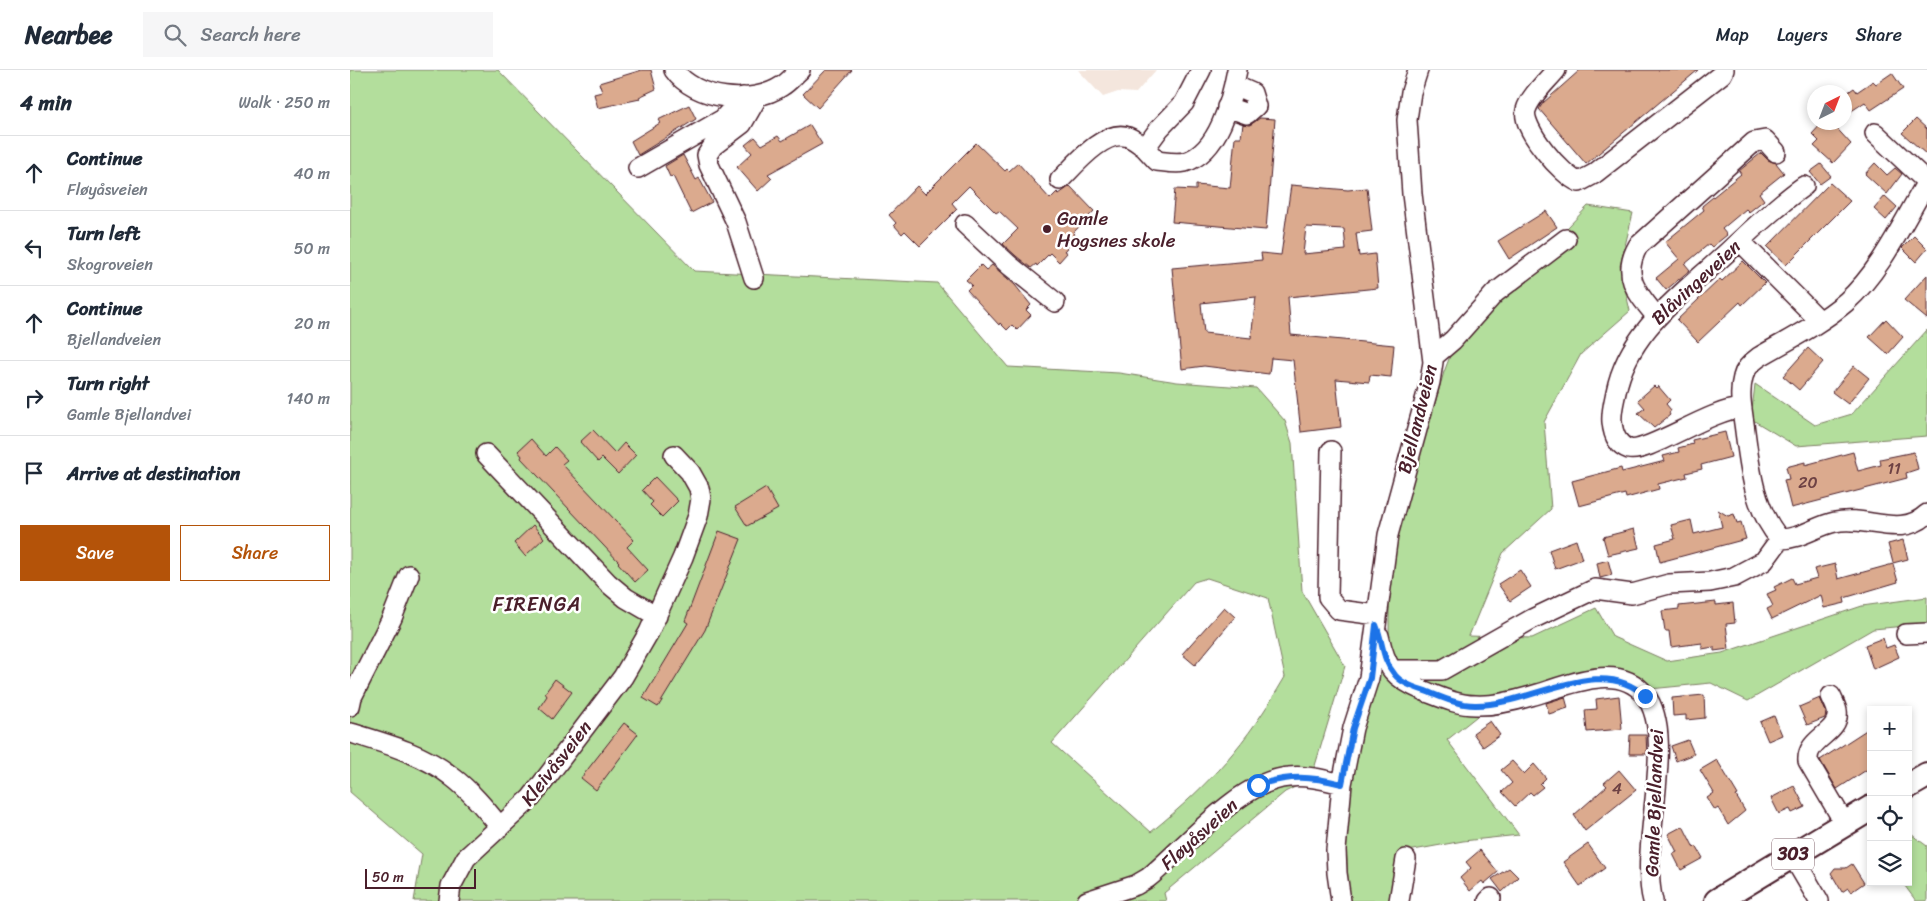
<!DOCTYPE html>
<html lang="en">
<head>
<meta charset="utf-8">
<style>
	:root { --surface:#fff; --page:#f6f6f7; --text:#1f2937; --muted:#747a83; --line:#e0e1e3; --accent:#b45309 }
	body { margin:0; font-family:Sriracha,sans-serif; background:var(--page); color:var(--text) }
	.controls { position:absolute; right:15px; bottom:15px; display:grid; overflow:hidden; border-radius:0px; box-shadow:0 2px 8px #0003 }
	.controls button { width:45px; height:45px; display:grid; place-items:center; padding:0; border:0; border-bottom:1px solid var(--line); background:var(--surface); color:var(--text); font:25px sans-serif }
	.compass { position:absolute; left:1457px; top:15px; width:45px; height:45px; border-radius:50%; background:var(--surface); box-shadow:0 2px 8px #0003; rotate:42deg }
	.scale { position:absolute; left:15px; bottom:12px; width:111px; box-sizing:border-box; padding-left:5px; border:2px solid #4a1f2b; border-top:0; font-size:14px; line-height:18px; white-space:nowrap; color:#4a1f2b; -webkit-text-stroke:4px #fff; paint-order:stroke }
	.stop { position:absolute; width:15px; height:15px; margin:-11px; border:4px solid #1a73e8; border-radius:50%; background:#fff }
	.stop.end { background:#1a73e8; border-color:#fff; box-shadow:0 1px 5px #0008 }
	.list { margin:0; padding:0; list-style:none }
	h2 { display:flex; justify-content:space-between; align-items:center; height:65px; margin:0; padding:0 20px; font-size:21px }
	h2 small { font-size:16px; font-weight:400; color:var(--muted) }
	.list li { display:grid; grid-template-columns:32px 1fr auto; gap:15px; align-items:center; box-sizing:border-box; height:75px; padding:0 20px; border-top:1px solid var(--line) }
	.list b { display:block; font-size:19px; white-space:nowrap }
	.list p { margin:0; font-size:16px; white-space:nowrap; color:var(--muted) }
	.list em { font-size:16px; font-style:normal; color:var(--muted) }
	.actions { display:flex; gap:10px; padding:15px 20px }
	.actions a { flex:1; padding:11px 0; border:1px solid var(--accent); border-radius:0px; text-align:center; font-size:18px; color:var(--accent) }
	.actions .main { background:var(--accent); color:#fff }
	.icon { flex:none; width:28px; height:28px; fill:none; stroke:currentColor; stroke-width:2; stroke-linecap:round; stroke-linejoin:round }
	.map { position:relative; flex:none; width:1577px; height:831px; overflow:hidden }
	header { display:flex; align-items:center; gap:30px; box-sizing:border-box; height:70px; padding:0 25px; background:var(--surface); border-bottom:1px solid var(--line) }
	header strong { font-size:24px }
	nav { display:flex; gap:28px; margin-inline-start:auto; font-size:18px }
	.search { width:350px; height:45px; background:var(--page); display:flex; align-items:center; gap:12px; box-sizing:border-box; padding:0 18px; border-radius:0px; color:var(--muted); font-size:19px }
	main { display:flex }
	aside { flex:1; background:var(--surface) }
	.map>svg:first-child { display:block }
	.built { fill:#f4e6dd }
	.green { fill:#b3de9c; stroke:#7e7e64; fill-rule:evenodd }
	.building { fill:#dbaa8e; stroke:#4a1f2b; fill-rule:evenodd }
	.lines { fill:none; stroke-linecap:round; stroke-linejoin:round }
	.minor-casing { stroke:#4a1f2b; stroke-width:22 }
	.major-casing { stroke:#4a1f2b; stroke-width:28 }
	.minor { stroke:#fff; stroke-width:19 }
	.major { stroke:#fff; stroke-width:24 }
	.route { stroke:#1a73e8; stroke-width:6 }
	.poi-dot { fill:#4a1f2b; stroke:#fff; stroke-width:2 }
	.labels { text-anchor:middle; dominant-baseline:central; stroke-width:5; stroke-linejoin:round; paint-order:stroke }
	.number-label { font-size:16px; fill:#6e4244 }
	.shield { fill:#fff; stroke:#80626b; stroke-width:1 }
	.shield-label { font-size:18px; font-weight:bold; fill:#4a1f2b }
	.poi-label { font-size:19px; fill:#4a1f2b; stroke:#fff; text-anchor:start }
	.street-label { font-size:19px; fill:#4a1f2b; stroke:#fff }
	.neighbourhood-label { font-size:20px; letter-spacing:1px; fill:#4a1f2b; stroke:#fff }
</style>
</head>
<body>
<header>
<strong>Nearbee</strong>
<div class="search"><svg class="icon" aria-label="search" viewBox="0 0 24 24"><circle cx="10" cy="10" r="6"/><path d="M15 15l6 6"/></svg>Search here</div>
<nav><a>Map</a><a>Layers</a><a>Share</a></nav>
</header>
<main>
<aside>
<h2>4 min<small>Walk · 250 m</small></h2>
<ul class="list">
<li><svg class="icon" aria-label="ahead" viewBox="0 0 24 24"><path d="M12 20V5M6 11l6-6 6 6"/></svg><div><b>Continue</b><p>Fløyåsveien</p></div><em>40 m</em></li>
<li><svg class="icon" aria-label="left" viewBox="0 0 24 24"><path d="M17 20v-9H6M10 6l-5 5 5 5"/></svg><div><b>Turn left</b><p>Skogroveien</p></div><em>50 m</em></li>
<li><svg class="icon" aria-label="ahead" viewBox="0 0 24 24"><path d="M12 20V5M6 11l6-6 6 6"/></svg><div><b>Continue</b><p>Bjellandveien</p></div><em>20 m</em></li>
<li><svg class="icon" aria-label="right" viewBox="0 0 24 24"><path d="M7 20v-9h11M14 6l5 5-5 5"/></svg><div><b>Turn right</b><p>Gamle Bjellandvei</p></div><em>140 m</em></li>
<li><svg class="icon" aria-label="arrive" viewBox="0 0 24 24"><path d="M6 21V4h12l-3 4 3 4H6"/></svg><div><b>Arrive at destination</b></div></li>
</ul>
<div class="actions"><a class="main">Save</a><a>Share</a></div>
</aside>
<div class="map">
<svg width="1577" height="831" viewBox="0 0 1577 831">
	<rect width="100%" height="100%" fill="#fff"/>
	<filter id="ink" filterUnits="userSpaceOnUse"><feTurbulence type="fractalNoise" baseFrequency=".02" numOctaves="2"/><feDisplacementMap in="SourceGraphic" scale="10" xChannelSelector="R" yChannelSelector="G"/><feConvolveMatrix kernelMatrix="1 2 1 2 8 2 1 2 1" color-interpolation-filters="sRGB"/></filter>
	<g filter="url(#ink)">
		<!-- built -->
		<path class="built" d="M728,0h78l-20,23 -18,-1 -15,5z"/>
		<!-- green -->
		<path class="green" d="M0,0h148l196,201 243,12 71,84 111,6 58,9 79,6 29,33 7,22 10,148 43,75 -34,113 -26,13 -121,101 2,8h-752l8,-47 -72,-62zM857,508l61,20 17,79c-39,67 -74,106 -134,155l-99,-89 142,-161z
			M1238,136l45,7 -13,53 10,45 -49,43 -37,68 7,87 -48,44 -34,83 63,2 64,-30 17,29 54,24 55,-8 140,-47 65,-9v27l-54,5 -125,72 -37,-18 -61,6 -39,-20 -110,28 -54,43 72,95 -56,6 -55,10 -8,50h-51l-4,-77 13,-90 31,-101v-72l55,-189 14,-37 54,-49z
			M1577,260v106l-131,10 -45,-27 4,-35 60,41 37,-11z
			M1558,762l19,14v55h-11l-14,-19h6z"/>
		<!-- building -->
		<path class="building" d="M292,0h9l5,19 -17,8 1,2 -42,9 -4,-14 8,-2 -3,-9z
			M476,0h26l-34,38 -15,-14z
			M1230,0h118l-112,94 -47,-55 4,-6z
			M1542,3l11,16 -32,21 -6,-8 -15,10 -6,-9v-8l10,-7 3,4 16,-11 3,3z
			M339,35l7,14 -58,36 -7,-14 29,-18 -2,-3z
			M910,48l15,1 -9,111 -94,-8 3,-33 21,1v-5l34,3 5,-51h6l2,-13 7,1z
			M1566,49l11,10v26l-25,-22z
			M1473,52h8l20,22 -18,19 -19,-17 5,-5 -7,-7z
			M460,55l12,19 -54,30 4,4 -14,13 -21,-24 15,-14 -7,-8 10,-8 7,8 16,-9 4,5z
			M626,73l29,28 2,-2 2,2 9,-8 32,36 7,-7 2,2 11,-8 24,25 -21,22 4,4 -13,14 3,2 -8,9 -9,-9 -13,13 -1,-2 -5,4 -15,-12 -13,-12 15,-15 -19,-18 -3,2 -27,-27 -17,17 5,6 -37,37 -15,-15 -3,3 -8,-9 2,-2 -7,-8 28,-29 8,8z
			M1411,83l7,7 8,3 8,10 -25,20 5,7 -15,12 -3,-3 -24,20 5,6 -15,12 -3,-3 -24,20 5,6 -24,20 -10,-12 23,-19 -14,-17 39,-32 -2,-4 39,-32 -2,-3z
			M333,85l13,25 3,-2 13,24 -21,11 -18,-37 -3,1 -5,-11z
			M1525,93l12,12 8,-7 7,6 -15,20 -22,-20z
			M1471,94l10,12 -11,8 -10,-12z
			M1480,113l20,18 -64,64 -19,-18z
			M941,115l57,5 19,-2 5,43 -16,2 3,23 16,-2 3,34 -90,9 3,38 103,10 -3,32 -21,-2 -1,7 -33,-3 5,48 -40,5 -8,-72 -22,-2 -2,16 -65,-8 -22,3 -10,-101 90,-8 -1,-7 20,2zM956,157l38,2 2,21 -43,4zM906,227l-5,41 -47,-5 -3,-30z
			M1535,126l12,11 -11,13 -12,-11z
			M1196,141l11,16 -48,32 -11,-18z
			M1564,166l13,13 -11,13 -14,-14z
			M1393,191l22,22 -23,22 -2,-3 -42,40 -21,-22 43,-41 2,2z
			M631,195l5,5 6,-5 23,20 16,20 -5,5 5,5 -14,15 -5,-5 -5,5 -7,-7 -1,2 -32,-35 5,-5 -6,-5z
			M1577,205v44l-23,-19z
			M1536,249l17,18 -15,17 -19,-17z
			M1458,278l15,14 -24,28 -16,-14z
			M1504,296l15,12 -21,26 -16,-12z
			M1304,316l2,2 2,-2 12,14 -4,4 5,6 -2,3 1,2 -16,13 -16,-15 7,-5 -7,-8z
			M243,360l22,23 9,-10 12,12 -18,19 -16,-16 -4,4 -18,-20z
			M1375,362l6,25 -30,8 1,4 -16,4 1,4 -29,7 1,5 -33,9 -1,-4 -46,12 -7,-25 49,-13 1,4 43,-11 -2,-5 16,-4 -1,-4 15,-4 -1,-4z
			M181,369l15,17 9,-9 12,13 -5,4 72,76 -7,7 21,23 -13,12 -17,-19 1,-1 -98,-104 1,-2 -4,-5z
			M1503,382l5,19 23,-6 -1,-6 34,-7 4,17 -12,4 1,5 -116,30 -7,-28 5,-1 -3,-12 19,-5v3z
			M305,407l23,24 -16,16 -12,-12 3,-3 -11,-12z
			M416,418l12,21 -31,17 -12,-19z
			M1368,440l10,6 6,-2 3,9 4,-1 5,17 -86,23 -4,-18 19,-5 -4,-14 20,-5 3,14 28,-7z
			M183,455l11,13 -19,18 -11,-13z
			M1284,459l5,19 -31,7 -5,-18z
			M369,461l22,8 -36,91 -47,77 -15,-9 45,-75 -3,-2z
			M1226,470l6,19 -27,10 -6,-19z
			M1553,470l5,19 -15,4 -5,-19z
			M1258,490l4,15 -12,3 -3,-15z
			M1485,494l3,15 55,-15 5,18 -54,16 1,5 -21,5 -3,-13 -49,24 -5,-10 6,-3 -6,-12 9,-4 -2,-3 18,-9 3,6 22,-6 -3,-9z
			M1170,500l11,17 -21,14 -12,-17z
			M1366,532v3l17,-2 2,20 -9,1 3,25 -15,2v-4l-12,2v-6l-31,4 -2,-16h-4l-3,-20 17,-2v-3z
			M874,537l11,10 -40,48 -13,-11z
			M1533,568l3,10 8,-3 5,12 -26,12 -8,-24z
			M205,609l17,13 -20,27 -13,-11 8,-12 -2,-3z
			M1354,625l1,23 -19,2v-5l-13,1 -1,-18z
			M1269,626l3,33 -35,3 -2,-22 12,-1 -1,-10z
			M1215,627l3,11 -19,6 -3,-11z
			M1470,628l6,14 -1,6 -18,7 -8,-18z
			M1424,646l8,19 -14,6 -8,-19z
			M1140,651l10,14 -17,12 -10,-14z
			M274,653l14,11 -42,56 -15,-12z
			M1521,657v40l-34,22 -17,-29z
			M1280,665h16l1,19h-18z
			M1338,670l6,14 -18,7 -5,-15z
			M1367,690l21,35 -2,1 9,15 -17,14 -10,-17 -3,2 -8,-12 7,-5 -14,-23z
			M1162,691l12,13 10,-10 12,14 -6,6 3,3 -10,8 -3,-3 -15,14 -13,-14 10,-9 -11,-13z
			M1269,700l17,20 -51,41 -11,-16 33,-29 -3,-3z
			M1444,716l11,21 -13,6 -2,-4 -11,5 -8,-16z
			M1333,756l11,22 2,-2 7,12 -22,12 -8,-16 4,-2 -9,-18z
			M1238,774l17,24 -25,18 -17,-24z
			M1130,780l18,22 -14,12 -2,-3 -12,10 -10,-13 11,-10 -5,-6z
			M1502,794l12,19 -13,9 -3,-4 -6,4 -11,-19 4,-5h11z
			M1159,798l9,9 -16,15 -10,-13z"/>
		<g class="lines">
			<!-- minor casing -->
			<g class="minor-casing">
				<path id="minor" d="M324,0c21,30 78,36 108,16 7,-4 12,-11 18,-16
					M851,0l-17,33 -25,26 -14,19 12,13c9,1 19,3 28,1 34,-10 46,-61 52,-92
					M1206,0c-9,11 -26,26 -30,40 -5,18 36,66 53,72l15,-8 128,-100 2,-4
					M877,37l20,7 9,-8 -4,-13 -18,-8
					M1525,63l52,49
					M288,98l85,-49 20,-22
					M710,110c14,-14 45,-52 68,-43 6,2 12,7 17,11
					M615,154l44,41 46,37
					M1390,171l80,80
					M404,208l-18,-56 -27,-57 -2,-10 6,-9 29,-22 16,-28
					M1306,246c-19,-23 -35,-40 -18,-70l116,-104 11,-2 11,12
					M1083,287l20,-17 42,-47 71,-54
					M1392,338c-31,1 -95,46 -113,41 -12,-4 -16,-16 -17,-27 -1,-10 2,-20 4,-30 12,-60 63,-95 105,-134 28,-25 53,-51 83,-72
					M981,381l-3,146 11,13 38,5
					M136,384l122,129 18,15 31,18
					M1430,469c-26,-30 -30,-70 -35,-108 -2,-18 -7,-36 -2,-54 2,-9 9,-15 16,-20 29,-17 61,-33 87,-55 35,-31 57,-80 81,-120
					M1430,469c21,0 36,-13 55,-17 31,-7 66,17 92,-8
					M1556,564l21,-1
					M1029,566c7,33 15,42 45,55 16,6 33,14 51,14 18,1 39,-4 56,-9 33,-9 87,-36 114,-1 33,42 -7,150 8,206
					M1042,600h50l90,-51 63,-30 37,5 37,-10 41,-2 24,-5 30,-16 16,-22
					M1481,626c2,5 5,10 6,15 4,22 -31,27 -29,50l37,63
					M0,636l2,-9 40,-79 17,-43
					M1,663c33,10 73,21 100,43 19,14 34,32 49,51
					M1442,785l27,46
					M99,831l2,-15 15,-28 65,-60 92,-121 26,-45 34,-75 15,-41 3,-17 -2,-11 -9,-16 -16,-17
					M737,831l49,-16 12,-7c38,-31 91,-97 141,-101 17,-2 36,3 53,7
					M991,831l-4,-28 -1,-23 6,-66 11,-56 16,-50 19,-143 42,-153 3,-20 -21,-168 -5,-74 4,-28 7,-22
					M1049,831l7,-42
					M1138,831l3,-3"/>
			</g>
			<!-- major casing -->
			<g class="major-casing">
				<path id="major" d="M1558,716l19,-11
					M1367,831l154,-93"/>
			</g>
			<!-- minor -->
			<use href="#minor" class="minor"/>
			<!-- major -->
			<use href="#major" class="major"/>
		</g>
	</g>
	<g class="lines" filter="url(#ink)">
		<!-- route -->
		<path class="route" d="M908,715c32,-10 52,-9 84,-1l11,-56 17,-50 6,-53c7,17 6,35 19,50 7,9 22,13 33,17 15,6 31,13 47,13 55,1 125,-52 170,-9"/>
	</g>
	<!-- markers -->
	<circle class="poi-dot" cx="697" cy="159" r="5"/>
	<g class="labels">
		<!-- number labels -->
		<g class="number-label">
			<text x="1544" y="398">11</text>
			<text x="1458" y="412">20</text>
			<text x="1267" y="718">4</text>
		</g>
		<!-- shield labels -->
		<rect class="shield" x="1422" y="768.5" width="42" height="31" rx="4"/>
		<g class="shield-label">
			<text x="1443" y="784">303</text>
		</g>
		<!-- poi labels -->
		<g class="poi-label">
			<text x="707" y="148">Gamle<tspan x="707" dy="22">Hogsnes skole</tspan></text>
		</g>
		<!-- street labels -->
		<g class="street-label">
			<text transform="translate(1346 212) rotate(-43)">Blåvingeveien</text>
			<text transform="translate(1067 349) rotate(-76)">Bjellandveien</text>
			<text transform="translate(206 693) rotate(-52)">Kleivåsveien</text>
			<text transform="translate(1304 733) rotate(-88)">Gamle Bjellandvei</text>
			<text transform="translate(849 764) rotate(-42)">Fløyåsveien</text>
		</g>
		<!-- neighbourhood labels -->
		<g class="neighbourhood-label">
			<text x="187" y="534">FIRENGA</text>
		</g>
	</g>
</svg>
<div class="controls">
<button>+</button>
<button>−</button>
<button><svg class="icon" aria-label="locate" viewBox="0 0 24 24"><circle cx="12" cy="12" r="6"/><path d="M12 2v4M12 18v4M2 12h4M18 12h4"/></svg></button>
<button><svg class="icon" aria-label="layers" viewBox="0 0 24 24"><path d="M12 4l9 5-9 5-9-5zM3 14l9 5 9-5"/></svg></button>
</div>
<svg class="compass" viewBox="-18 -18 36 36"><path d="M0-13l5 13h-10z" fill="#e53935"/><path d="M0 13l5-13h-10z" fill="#747a83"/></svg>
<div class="scale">50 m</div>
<div class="stop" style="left:908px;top:715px"></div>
<div class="stop end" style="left:1295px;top:626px"></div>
</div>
</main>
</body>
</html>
